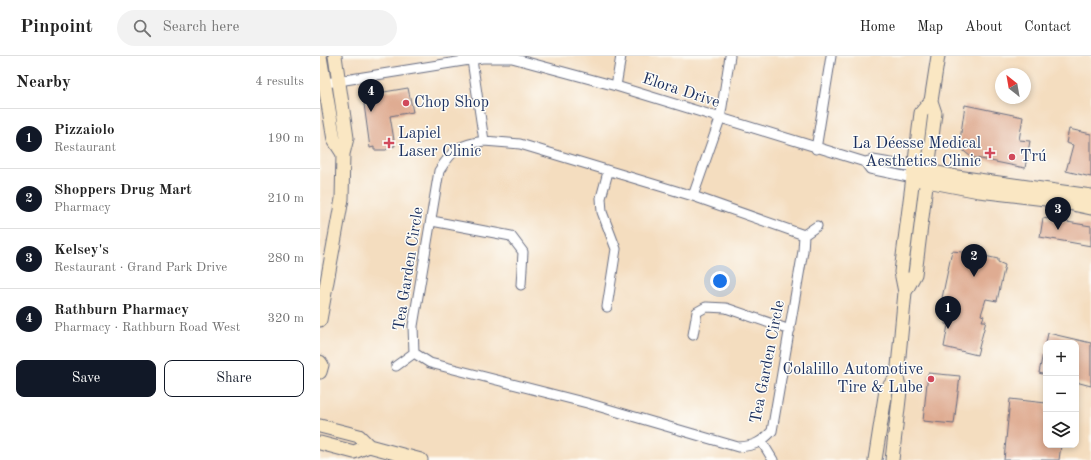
<!DOCTYPE html>
<html lang="en">
<head>
<meta charset="utf-8">
<style>
	:root { --surface:#fff; --page:#f2f2f2; --text:#222; --muted:#767676; --line:#e0e0e0; --accent:#111827 }
	body { margin:0; font-family:"Old Standard TT",serif; background:var(--page); color:var(--text) }
	.controls { position:absolute; right:12px; bottom:12px; display:grid; overflow:hidden; border-radius:8px; box-shadow:0 2px 6px #0003 }
	.controls button { width:36px; height:36px; display:grid; place-items:center; padding:0; border:0; border-bottom:1px solid var(--line); background:var(--surface); color:var(--text); font:20px sans-serif }
	.compass { position:absolute; left:675px; top:12px; width:36px; height:36px; border-radius:50%; background:var(--surface); box-shadow:0 2px 6px #0003; rotate:329deg }
	.you { position:absolute; left:400px; top:225px; width:14px; height:14px; margin:-10px; border:3px solid #fff; border-radius:50%; background:#1a73e8; box-shadow:0 0 0 6px #1a73e833 }
	.badge { display:grid; place-items:center; width:26px; height:26px; border-radius:50%; background:var(--accent); color:#fff; font-size:13px; font-weight:700 }
	.pin { position:absolute; translate:-50% -33px; filter:drop-shadow(0 1px 2px #0008) }
	.pin::after { content:''; position:absolute; top:21px; width:14px; height:12px; background:inherit; clip-path:polygon(0 0,100% 0,50% 100%) }
	.list { margin:0; padding:0; list-style:none }
	h2 { display:flex; justify-content:space-between; align-items:center; height:52px; margin:0; padding:0 16px; font-size:17px }
	h2 small { font-size:13px; font-weight:400; color:var(--muted) }
	.list li { display:grid; grid-template-columns:26px 1fr auto; gap:12px; align-items:center; box-sizing:border-box; height:60px; padding:0 16px; border-top:1px solid var(--line) }
	.list b { display:block; font-size:15px; white-space:nowrap }
	.list p { margin:0; font-size:13px; white-space:nowrap; color:var(--muted) }
	.list em { font-size:13px; font-style:normal; color:var(--muted) }
	.actions { display:flex; gap:8px; padding:12px 16px }
	.actions a { flex:1; padding:9px 0; border:1px solid var(--accent); border-radius:8px; text-align:center; font-size:14px; color:var(--accent) }
	.actions .main { background:var(--accent); color:#fff }
	.icon { flex:none; width:22px; height:22px; fill:none; stroke:currentColor; stroke-width:2; stroke-linecap:round; stroke-linejoin:round }
	.map { position:relative; flex:none; width:771px; height:404px; overflow:hidden }
	header { display:flex; align-items:center; gap:24px; box-sizing:border-box; height:56px; padding:0 20px; background:var(--surface); border-bottom:1px solid var(--line) }
	header strong { font-size:19px }
	nav { display:flex; gap:22px; margin-inline-start:auto; font-size:14px }
	.search { width:280px; height:36px; background:var(--page); display:flex; align-items:center; gap:10px; box-sizing:border-box; padding:0 14px; border-radius:22px; color:var(--muted); font-size:15px }
	main { display:flex }
	aside { flex:1; background:var(--surface) }
	.map>svg:first-child { display:block }
	.building { fill:#dfac92 }
	.lines { fill:none; stroke-linecap:round; stroke-linejoin:round }
	.street-casing { stroke:#676c80; stroke-width:11 }
	.secondary-casing { stroke:#676c80; stroke-width:15 }
	.street { stroke:#fff; stroke-width:9 }
	.secondary { stroke:#fae7c3; stroke-width:13 }
	.poi-dot { fill:#d1495b; stroke:#fdfcf7; stroke-width:1.5 }
	.labels { text-anchor:middle; dominant-baseline:central; stroke-width:3; stroke-linejoin:round; paint-order:stroke }
	.street-label { font-size:16px; fill:#1b2f5e; stroke:#fdfcf7 }
	.poi-label { font-size:16px; fill:#1b2f5e; stroke:#fdfcf7; text-anchor:start }
</style>
</head>
<body>
<header>
<strong>Pinpoint</strong>
<div class="search"><svg class="icon" aria-label="search" viewBox="0 0 24 24"><circle cx="10" cy="10" r="6"/><path d="M15 15l6 6"/></svg>Search here</div>
<nav><a>Home</a><a>Map</a><a>About</a><a>Contact</a></nav>
</header>
<main>
<aside>
<h2>Nearby<small>4 results</small></h2>
<ul class="list">
<li><span class="badge">1</span><div><b>Pizzaiolo</b><p>Restaurant</p></div><em>190 m</em></li>
<li><span class="badge">2</span><div><b>Shoppers Drug Mart</b><p>Pharmacy</p></div><em>210 m</em></li>
<li><span class="badge">3</span><div><b>Kelsey's</b><p>Restaurant · Grand Park Drive</p></div><em>280 m</em></li>
<li><span class="badge">4</span><div><b>Rathburn Pharmacy</b><p>Pharmacy · Rathburn Road West</p></div><em>320 m</em></li>
</ul>
<div class="actions"><a class="main">Save</a><a>Share</a></div>
</aside>
<div class="map">
<svg width="771" height="404" viewBox="0 0 771 404">
	<rect width="100%" height="100%" fill="#fdfcf7"/>
	<filter id="ink" filterUnits="userSpaceOnUse"><feTurbulence type="fractalNoise" baseFrequency=".025" numOctaves="2"/><feDisplacementMap in="SourceGraphic" scale="8" xChannelSelector="R" yChannelSelector="G"/><feConvolveMatrix kernelMatrix="1 2 1 2 8 2 1 2 1" color-interpolation-filters="sRGB"/></filter>
	<filter id="wash" filterUnits="userSpaceOnUse"><feTurbulence type="fractalNoise" baseFrequency=".012" numOctaves="4" result="noise"/><feDisplacementMap in="SourceGraphic" scale="16" xChannelSelector="R" yChannelSelector="G"/><feGaussianBlur stdDeviation="0.9" result="paint"/><feColorMatrix in="noise" values="0 0 0 0 0 0 0 0 0 0 0 0 0 0 0 0 0 1.4 0 .05"/><feComposite in="paint" operator="in"/></filter>
	<g filter="url(#wash)">
		<rect width="100%" height="100%" fill="#f4ddbf"/>
		<g id="blocks">
			<!-- building -->
			<path class="building" d="M88,32l5,24 -23,4 5,30 -6,1v1l-3,2h-12v-3l-4,1 -6,-44 9,-2 -1,-8z
				M645,49l58,12 -4,23 11,1 -5,27 -54,-11 -12,-10z
				M749,73l22,5v43l-25,-6 7,-26 -7,-2z
				M723,162l48,8v20l-51,-9z
				M632,195l20,2 26,6v3l7,3 -8,36 -11,-2 -5,16 3,1 -2,5h4l-9,34 -33,-8 4,-22 -3,-1 1,-16 -3,-1 2,-8 -3,-1z
				M728,277l43,10v43l-15,-4v-39h-30z
				M723,297l3,1v21l-7,-2z
				M608,317l32,3 -6,48 -31,-3z
				M690,343l36,4v42h15l-2,15h-55z"/>
		</g>
	</g>
	<g filter="url(#ink)">
		<use href="#blocks" fill-opacity="0" stroke="#676c80" stroke-width="1"/>
		<g class="lines">
			<!-- street casing -->
			<g class="street-casing">
				<path id="street" d="M152,4l12,81
					M0,28l162,-26h30l104,28 249,76 8,-2 41,7
					M296,30l5,-30
					M164,85l36,3 173,52 111,39 -1,16 -31,180c-11,12 -18,15 -34,16l-151,-44 -157,-40 -16,-10 -1,-27 26,-155c14,-22 19,-26 45,-30z
					M496,93l15,-93
					M545,106l5,7 43,9
					M373,140l27,-77 10,-63
					M112,165l79,15 12,16 -2,33
					M484,179l13,-9
					M287,251l9,-58 -14,-37 -1,-14 7,-26
					M373,279l4,-23 9,-5 20,1 64,22
					M76,310l18,-13
					M442,386l11,18"/>
			</g>
			<!-- secondary casing -->
			<g class="secondary-casing">
				<path id="secondary" d="M0,0l14,84 9,14
					M600,113l37,8 134,19
					M597,123l62,12 75,9 37,8
					M585,236l10,-18 20,-161 -4,-12 7,-45
					M0,264l22,-121 1,-45 4,-16 -12,-82
					M0,306l2,3 -2,7
					M0,370l39,10 10,10 52,14
					M0,387l34,9 15,-6
					M555,404l11,-70 11,-13
					M572,404l8,-69 -3,-14 8,-85 -4,-20 20,-159 10,-12"/>
			</g>
			<!-- street -->
			<use href="#street" class="street"/>
			<!-- secondary -->
			<use href="#secondary" class="secondary"/>
		</g>
	</g>
	<!-- markers -->
	<g class="poi-dot">
		<circle cx="86" cy="47" r="4"/>
		<path d="M67 81h4v4h4v4h-4v4h-4v-4h-4v-4h4z"/>
		<path d="M668 91h4v4h4v4h-4v4h-4v-4h-4v-4h4z"/>
		<circle cx="692" cy="101" r="4"/>
		<circle cx="611" cy="323" r="4"/>
	</g>
	<g class="labels">
		<!-- street labels -->
		<g class="street-label">
			<text transform="translate(361 35) rotate(18)">Elora Drive</text>
			<text transform="translate(89 213) rotate(-81)">Tea Garden Circle</text>
			<text transform="translate(448 306) rotate(-79)">Tea Garden Circle</text>
		</g>
		<!-- poi labels -->
		<g class="poi-label">
			<text x="94" y="47">Chop Shop</text>
			<text x="78" y="78">Lapiel<tspan x="78" dy="18">Laser Clinic</tspan></text>
			<text x="661" y="88" text-anchor="end">La Déesse Medical<tspan x="661" dy="18">Aesthetics Clinic</tspan></text>
			<text x="700" y="101">Trú</text>
			<text x="603" y="314" text-anchor="end">Colalillo Automotive<tspan x="603" dy="18">Tire &amp; Lube</tspan></text>
		</g>
	</g>
</svg>
<div class="controls">
<button>+</button>
<button>−</button>
<button><svg class="icon" aria-label="layers" viewBox="0 0 24 24"><path d="M12 4l9 5-9 5-9-5zM3 14l9 5 9-5"/></svg></button>
</div>
<svg class="compass" viewBox="-18 -18 36 36"><path d="M0-13l5 13h-10z" fill="#e53935"/><path d="M0 13l5-13h-10z" fill="#767676"/></svg>
<div class="you"></div>
<div class="pin badge" style="left:628px;top:273px">1</div>
<div class="pin badge" style="left:654px;top:221px">2</div>
<div class="pin badge" style="left:738px;top:174px">3</div>
<div class="pin badge" style="left:51px;top:56px">4</div>
</div>
</main>
</body>
</html>
